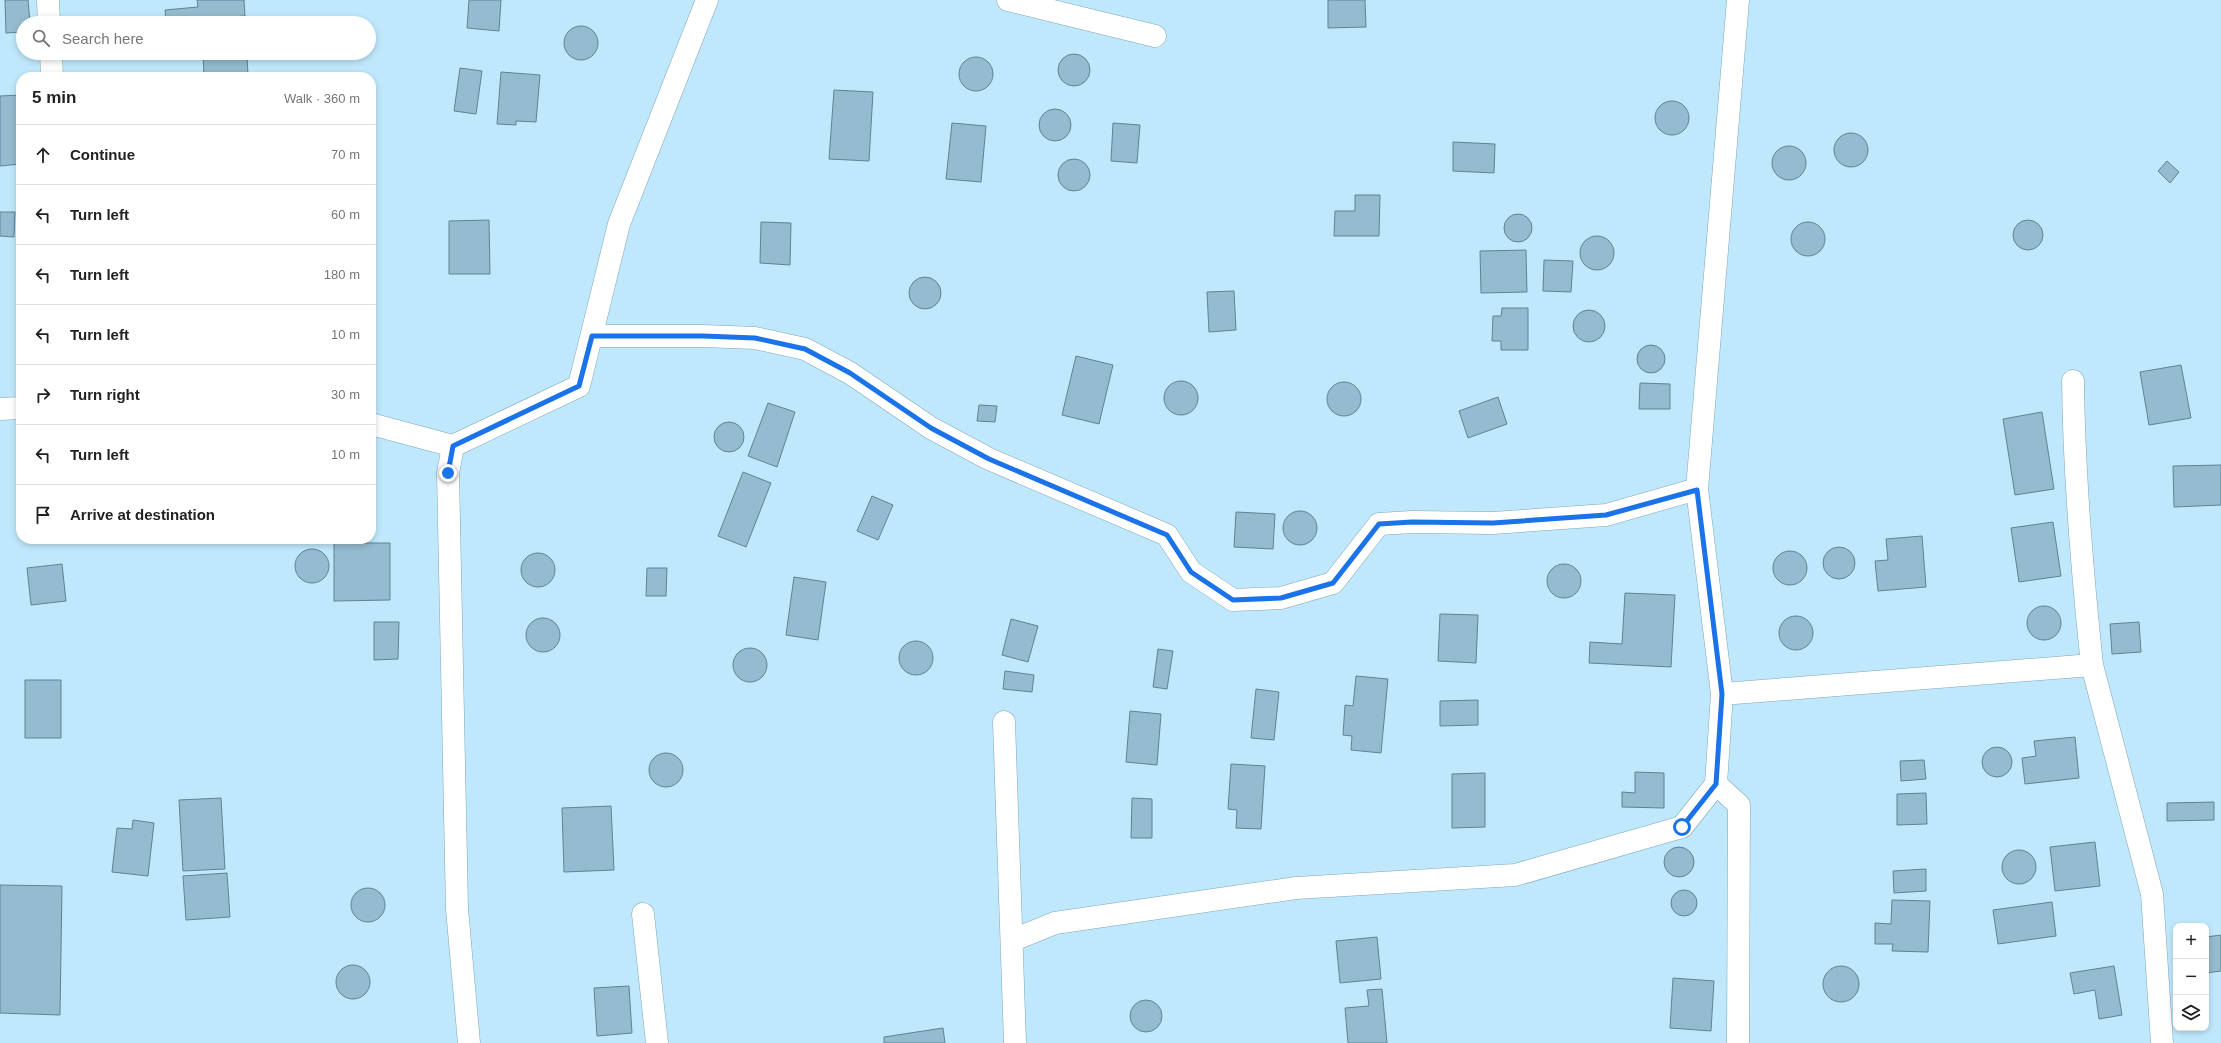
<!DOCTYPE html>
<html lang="en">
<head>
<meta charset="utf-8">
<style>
	:root { --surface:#fff; --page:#f2f2f2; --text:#222; --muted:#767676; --line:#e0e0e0 }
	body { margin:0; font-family:Arial,sans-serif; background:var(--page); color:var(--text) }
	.controls { position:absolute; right:12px; bottom:12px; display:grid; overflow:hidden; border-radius:8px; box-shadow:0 2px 6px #0003 }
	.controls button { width:36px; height:36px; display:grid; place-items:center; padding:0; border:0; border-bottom:1px solid var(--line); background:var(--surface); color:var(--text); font:20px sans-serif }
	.stop { position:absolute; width:12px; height:12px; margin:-9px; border:3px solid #1a73e8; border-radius:50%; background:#fff }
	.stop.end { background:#1a73e8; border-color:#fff; box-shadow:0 1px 4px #0008 }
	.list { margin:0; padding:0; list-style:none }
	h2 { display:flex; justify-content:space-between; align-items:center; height:52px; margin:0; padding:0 16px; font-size:17px }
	h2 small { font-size:13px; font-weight:400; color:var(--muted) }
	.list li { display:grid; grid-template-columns:26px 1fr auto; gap:12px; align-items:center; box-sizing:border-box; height:60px; padding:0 16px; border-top:1px solid var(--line) }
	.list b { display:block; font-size:15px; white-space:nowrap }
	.list em { font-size:13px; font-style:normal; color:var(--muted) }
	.icon { flex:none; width:22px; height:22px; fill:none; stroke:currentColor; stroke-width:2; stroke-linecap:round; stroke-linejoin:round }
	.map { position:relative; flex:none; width:2221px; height:1043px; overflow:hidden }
	.search { position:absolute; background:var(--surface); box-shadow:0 2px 6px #0003; left:16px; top:16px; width:360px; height:44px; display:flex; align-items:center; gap:10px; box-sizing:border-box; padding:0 14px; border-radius:22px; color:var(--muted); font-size:15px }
	.panel { position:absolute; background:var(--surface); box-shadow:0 2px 6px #0003; left:16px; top:72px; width:360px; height:472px; border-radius:16px }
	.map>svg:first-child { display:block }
	.building { fill:#94bbcf; stroke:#5d8395 }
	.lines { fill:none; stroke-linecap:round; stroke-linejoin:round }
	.minor-casing { stroke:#7fa6b8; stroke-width:23 }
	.minor { stroke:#fff; stroke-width:22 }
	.route { stroke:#1a73e8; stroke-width:5 }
</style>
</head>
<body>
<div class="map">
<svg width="2221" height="1043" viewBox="0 0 2221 1043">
	<rect width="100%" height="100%" fill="#c0e8fc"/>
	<!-- building -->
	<path class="building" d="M5,0h23l2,23h-7v9l-17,1z
		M197,0h47l1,16 -79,7 -1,-13 33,-3z
		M469,0h32l-2,31 -32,-3z
		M1328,0h37l1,27 -38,1z
		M564 43a17 17 0 1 1 34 0a17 17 0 1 1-34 0Z
		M203,53h44l1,24h-44z
		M1058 70a16 16 0 1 1 32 0a16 16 0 1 1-32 0Z
		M959 74a17 17 0 1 1 34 0a17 17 0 1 1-34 0Z
		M460,68l22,3 -6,43 -22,-3z
		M501,72l39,3 -4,47 -20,-1v4l-19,-1z
		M834,90l39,2 -4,69 -40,-2z
		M21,95v69l-21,2v-70z
		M1655 118a17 17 0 1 1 34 0a17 17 0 1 1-34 0Z
		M1039 125a16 16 0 1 1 32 0a16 16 0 1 1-32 0Z
		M952,123l34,3 -5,56 -35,-3z
		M1113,123l27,2 -3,38 -26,-2z
		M1834 150a17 17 0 1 1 34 0a17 17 0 1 1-34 0Z
		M1453,142l42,2 -1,29 -41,-2z
		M1772 163a17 17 0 1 1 34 0a17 17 0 1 1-34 0Z
		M1058 175a16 16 0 1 1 32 0a16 16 0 1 1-32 0Z
		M2167,161l12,11 -9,11 -12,-12z
		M1355,195h25l-1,41h-45l1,-25h20z
		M0,212h15l-1,25 -14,-1z
		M1504 228a14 14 0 1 1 28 0a14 14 0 1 1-28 0Z
		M2013 235a15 15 0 1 1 30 0a15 15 0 1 1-30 0Z
		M489,220l1,54h-41v-53z
		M761,222l30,1 -1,42 -30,-2z
		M1791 239a17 17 0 1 1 34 0a17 17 0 1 1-34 0Z
		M1580 253a17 17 0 1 1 34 0a17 17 0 1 1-34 0Z
		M1526,250l1,42 -46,1 -1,-42z
		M1544,260l29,1 -2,31 -28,-1z
		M909 293a16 16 0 1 1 32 0a16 16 0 1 1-32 0Z
		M1234,291l2,39 -27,2 -2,-40z
		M1502,308h26v42h-27v-9h-9l1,-25h8z
		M1573 326a16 16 0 1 1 32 0a16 16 0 1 1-32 0Z
		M1637 359a14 14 0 1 1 28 0a14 14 0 1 1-28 0Z
		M1076,356l37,9 -14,59 -37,-9z
		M2181,365l10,53 -42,7 -9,-53z
		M1164 398a17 17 0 1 1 34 0a17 17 0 1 1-34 0Z
		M1327 399a17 17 0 1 1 34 0a17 17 0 1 1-34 0Z
		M1640,383l30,1v25h-31z
		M1498,397l9,27 -39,14 -9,-27z
		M768,403l27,9 -18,55 -29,-11z
		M979,405l18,1 -2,16 -18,-1z
		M2042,412l12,77 -39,6 -12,-76z
		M714 437a15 15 0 1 1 30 0a15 15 0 1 1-30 0Z
		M2221,465v40l-47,2 -1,-41z
		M743,472l28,11 -25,64 -28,-11z
		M872,496l21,9 -15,35 -21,-9z
		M1283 528a17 17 0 1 1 34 0a17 17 0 1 1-34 0Z
		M1236,512l39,2 -2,35 -39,-2z
		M2053,522l8,54 -42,6 -8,-54z
		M1922,536l4,51 -48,4 -3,-30 13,-1 -2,-21z
		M334,543h56v57l-56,1z
		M1823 563a16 16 0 1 1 32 0a16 16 0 1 1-32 0Z
		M295 566a17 17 0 1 1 34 0a17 17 0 1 1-34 0Z
		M1773 568a17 17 0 1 1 34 0a17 17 0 1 1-34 0Z
		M521 570a17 17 0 1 1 34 0a17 17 0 1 1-34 0Z
		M62,564l4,37 -35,4 -4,-37z
		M1547 581a17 17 0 1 1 34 0a17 17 0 1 1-34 0Z
		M647,568h20l-1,28h-20z
		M794,577l32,5 -8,58 -32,-5z
		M1625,593l50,2 -4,72 -82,-4 1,-21 32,2z
		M2027 623a17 17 0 1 1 34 0a17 17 0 1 1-34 0Z
		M1440,614l38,1 -2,48 -38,-2z
		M1779 633a17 17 0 1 1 34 0a17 17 0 1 1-34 0Z
		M526 635a17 17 0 1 1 34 0a17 17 0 1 1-34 0Z
		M1011,619l27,7 -10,36 -26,-7z
		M374,622h25l-1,37 -24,1z
		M2139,622l2,30 -29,2 -2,-30z
		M899 658a17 17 0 1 1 34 0a17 17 0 1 1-34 0Z
		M733 665a17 17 0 1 1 34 0a17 17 0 1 1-34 0Z
		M1158,649l15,2 -6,38 -14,-2z
		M1005,671l29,4 -2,17 -29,-3z
		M1356,676l32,3 -7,74 -30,-3 1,-14 -9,-1 2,-30 8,1z
		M25,680h36v58h-36z
		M1256,689l23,3 -5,48 -23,-2z
		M1478,700v25l-38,1v-25z
		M1130,711l31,3 -4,51 -31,-3z
		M2075,737l4,41 -54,6 -3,-26 14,-2 -2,-15z
		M1982 762a15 15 0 1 1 30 0a15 15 0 1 1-30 0Z
		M649 770a17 17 0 1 1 34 0a17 17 0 1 1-34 0Z
		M1924,760l2,19 -25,2 -1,-20z
		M1231,764l34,2 -4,63 -25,-1 1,-18 -9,-1z
		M1635,772l29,1v35l-42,-1v-15l13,1z
		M1485,773v54l-33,1v-54z
		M1926,793l1,31 -30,1v-31z
		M221,798l4,71 -42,2 -4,-71z
		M1132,798l20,1v39h-21z
		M2214,802v18l-47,1v-18z
		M611,806l3,64 -50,2 -2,-64z
		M133,820l21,3 -6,53 -36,-4 5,-44 15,1z
		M2095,842l5,44 -45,5 -5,-44z
		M1664 862a15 15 0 1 1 30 0a15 15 0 1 1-30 0Z
		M2002 867a17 17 0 1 1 34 0a17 17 0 1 1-34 0Z
		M1926,869v22l-32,2 -1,-22z
		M227,873l3,44 -44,3 -3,-44z
		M0,885l62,1 -2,129 -60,-2z
		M351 905a17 17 0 1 1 34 0a17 17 0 1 1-34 0Z
		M1671 903a13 13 0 1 1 26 0a13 13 0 1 1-26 0Z
		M1892,900l38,1 -2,51 -36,-1 1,-7h-18v-21l16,1z
		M2052,902l4,34 -58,8 -5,-34z
		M2221,935v36l-15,2v-36z
		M1377,937l4,42 -41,4 -4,-42z
		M336 982a17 17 0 1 1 34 0a17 17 0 1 1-34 0Z
		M2114,966l8,49 -23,4 -4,-29 -21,4 -4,-21z
		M1823 984a18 18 0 1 1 36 0a18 18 0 1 1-36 0Z
		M1673,978l41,3 -3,50 -41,-3z
		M629,986l3,47 -35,3 -3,-48z
		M1382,989l5,54h-39l-3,-35 24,-2 -2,-16z
		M1130 1016a16 16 0 1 1 32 0a16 16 0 1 1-32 0Z
		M943,1028l2,15h-61v-6z"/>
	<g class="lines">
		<!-- minor casing -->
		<g class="minor-casing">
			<path id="minor" d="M48,0l1,23
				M1008,0l147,36
				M51,53l1,24
				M592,336h111l52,2 50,11 45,24 81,55 58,31 178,76 24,37 42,28 48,-2 52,-15 46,-59 33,-2 81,1 113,-8 91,-26
				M2073,381c1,95 9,189 19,284
				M0,409l21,-1
				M371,424l82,22 126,-60 40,-162 88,-224
				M453,446l-5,27 9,436 12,134
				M1722,694l370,-29 60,229 10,149
				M1004,722l11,321
				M643,914l14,129
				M1013,940l42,-17 241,-35 219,-13 167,-48 34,-43
				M1738,1043l1,-238 -23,-21 6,-90 -25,-205 41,-489"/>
		</g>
		<!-- minor -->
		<use href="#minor" class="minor"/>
	</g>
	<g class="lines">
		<!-- route -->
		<path class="route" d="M448,473l5,-27 126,-60 13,-50h111l52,2 50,11 45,24 81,55 58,31 178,76 24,37 42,28 48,-2 52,-15 46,-59 33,-2 81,1 113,-8 91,-25 25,204 -6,90 -34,43"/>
	</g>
</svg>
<div class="controls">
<button>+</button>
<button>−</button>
<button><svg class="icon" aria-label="layers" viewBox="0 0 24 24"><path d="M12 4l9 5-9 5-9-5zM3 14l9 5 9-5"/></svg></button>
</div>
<div class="stop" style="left:1682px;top:827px"></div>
<div class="stop end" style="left:448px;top:473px"></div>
<div class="search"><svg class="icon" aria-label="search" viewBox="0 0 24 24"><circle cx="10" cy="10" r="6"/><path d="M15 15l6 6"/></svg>Search here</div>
<section class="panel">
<h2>5 min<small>Walk · 360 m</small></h2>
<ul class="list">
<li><svg class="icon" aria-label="ahead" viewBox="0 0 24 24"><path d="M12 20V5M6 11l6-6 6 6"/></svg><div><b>Continue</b></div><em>70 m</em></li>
<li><svg class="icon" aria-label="left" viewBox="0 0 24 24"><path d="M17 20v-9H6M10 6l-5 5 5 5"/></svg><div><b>Turn left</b></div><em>60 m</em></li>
<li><svg class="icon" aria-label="left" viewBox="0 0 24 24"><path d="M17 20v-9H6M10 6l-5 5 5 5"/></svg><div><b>Turn left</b></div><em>180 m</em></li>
<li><svg class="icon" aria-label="left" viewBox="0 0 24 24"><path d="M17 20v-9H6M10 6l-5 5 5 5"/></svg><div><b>Turn left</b></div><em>10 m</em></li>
<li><svg class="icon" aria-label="right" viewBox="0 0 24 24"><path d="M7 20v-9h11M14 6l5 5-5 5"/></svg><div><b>Turn right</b></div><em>30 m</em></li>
<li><svg class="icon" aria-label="left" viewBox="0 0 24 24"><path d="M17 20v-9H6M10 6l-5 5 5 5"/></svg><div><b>Turn left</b></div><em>10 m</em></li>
<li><svg class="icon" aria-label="arrive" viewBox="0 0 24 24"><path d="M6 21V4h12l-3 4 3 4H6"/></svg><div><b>Arrive at destination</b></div></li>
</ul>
</section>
</div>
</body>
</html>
